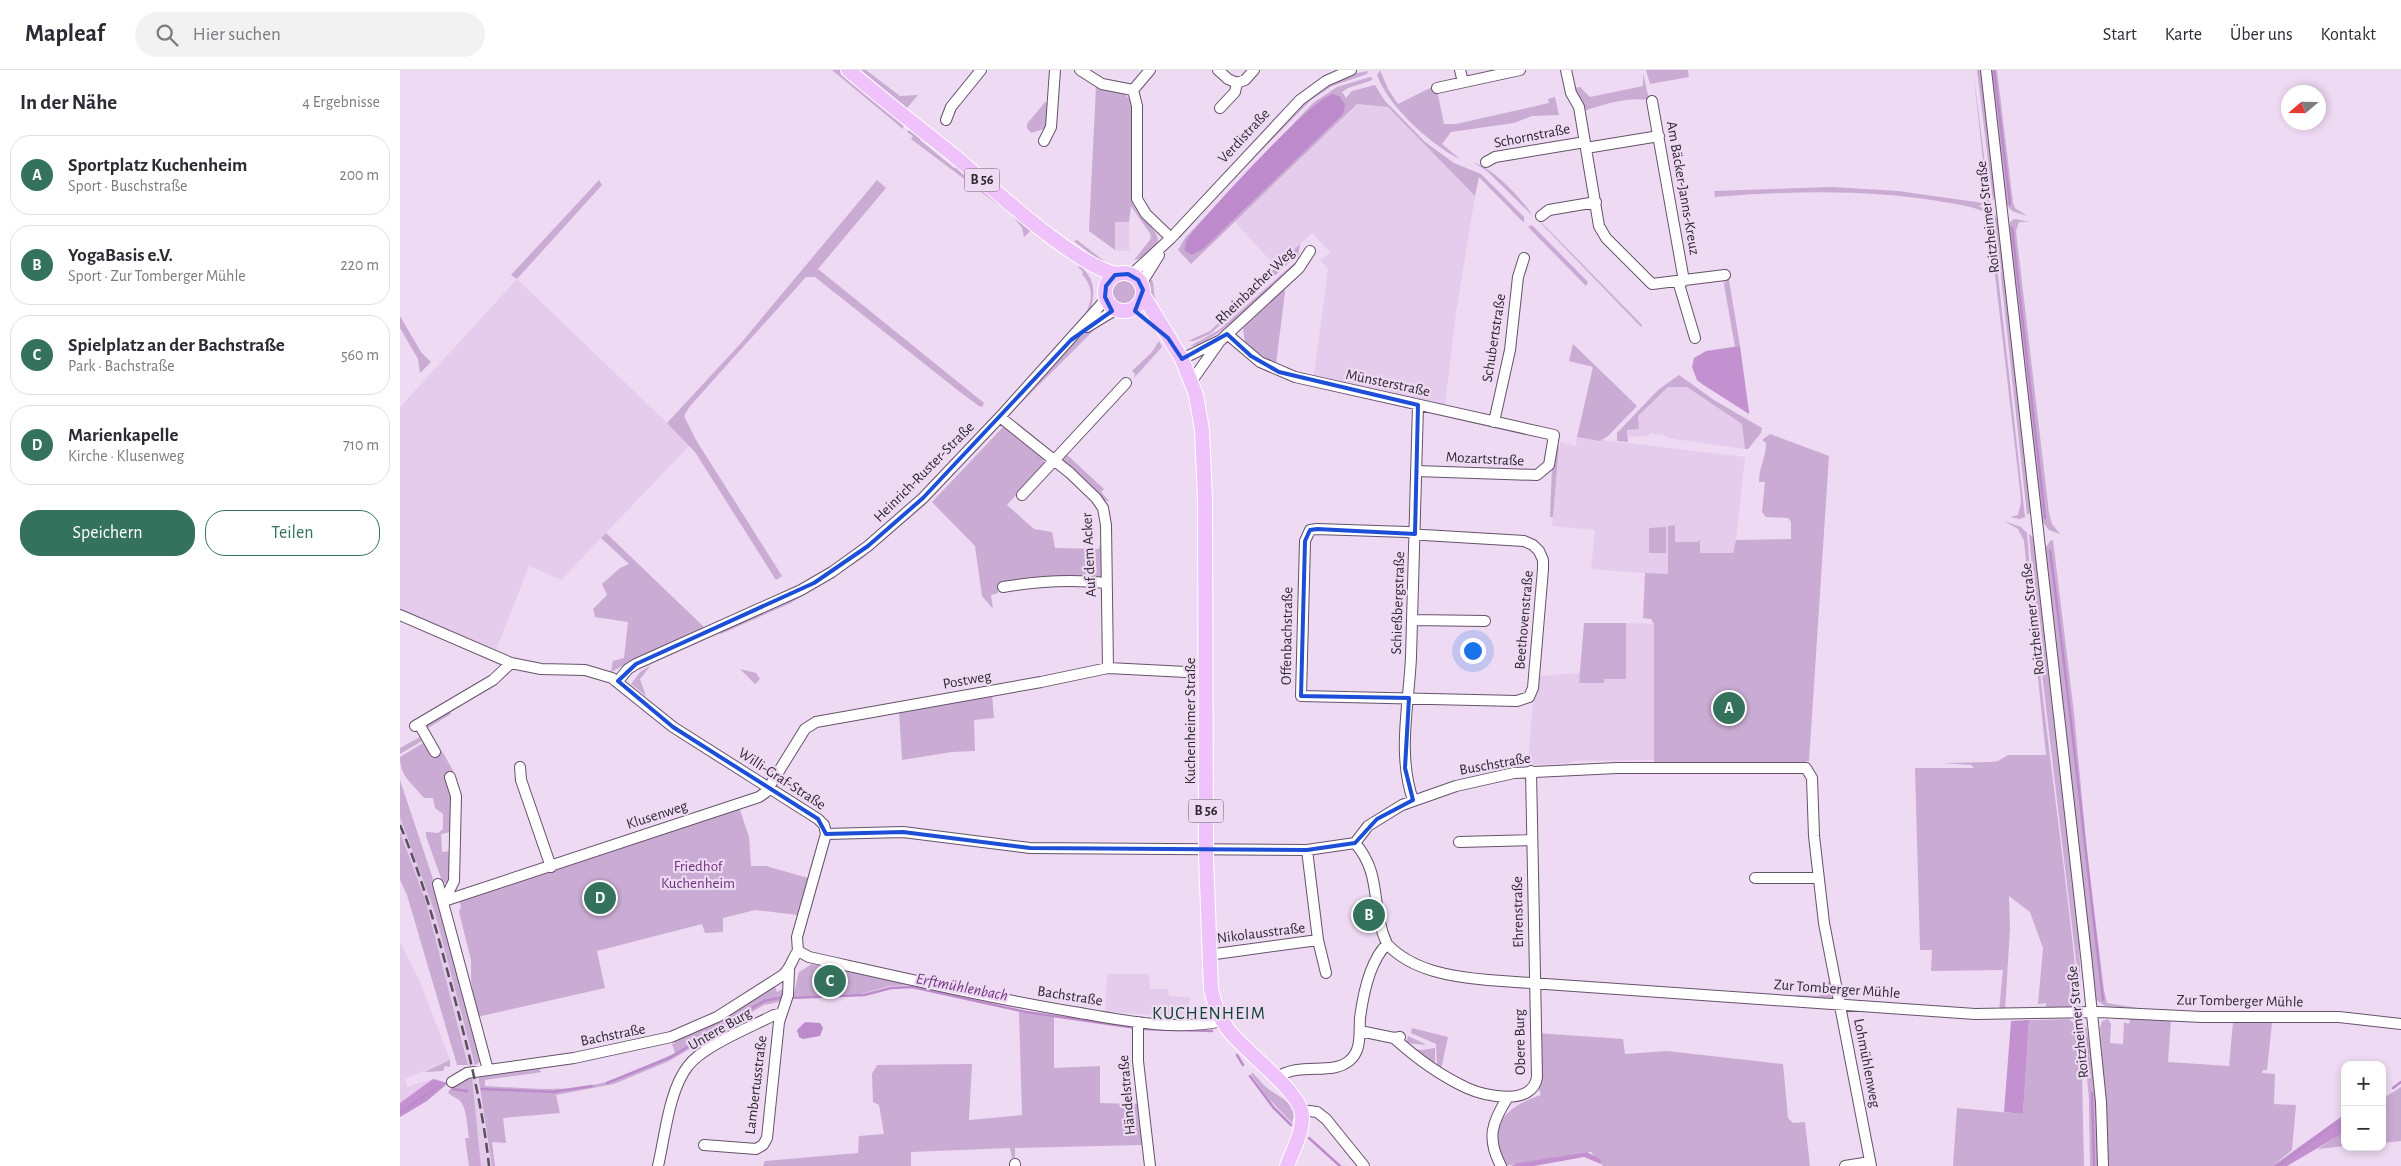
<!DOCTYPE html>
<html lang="de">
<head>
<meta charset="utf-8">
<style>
	:root { --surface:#fff; --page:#f2f2f3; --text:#2b2b33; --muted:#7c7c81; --line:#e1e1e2; --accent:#35725e }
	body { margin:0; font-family:"Alegreya Sans",sans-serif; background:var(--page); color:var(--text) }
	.controls { position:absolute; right:15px; bottom:15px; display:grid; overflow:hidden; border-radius:10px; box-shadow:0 2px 8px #0003 }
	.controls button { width:45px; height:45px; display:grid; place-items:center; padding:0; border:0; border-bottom:1px solid var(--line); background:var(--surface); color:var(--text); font:25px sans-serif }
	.compass { position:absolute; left:1881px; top:15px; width:45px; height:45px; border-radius:50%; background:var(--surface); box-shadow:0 2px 8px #0003; rotate:250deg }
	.you { position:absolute; left:1072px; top:580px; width:18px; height:18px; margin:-12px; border:4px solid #fff; border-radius:50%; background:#1a73e8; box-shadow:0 0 0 8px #1a73e833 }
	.badge { display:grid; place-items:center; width:32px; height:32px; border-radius:50%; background:var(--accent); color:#fff; font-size:16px; font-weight:700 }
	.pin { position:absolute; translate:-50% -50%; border:2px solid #fff; box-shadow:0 1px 5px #0006 }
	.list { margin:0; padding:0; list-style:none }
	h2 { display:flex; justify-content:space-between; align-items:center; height:65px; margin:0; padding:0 20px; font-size:21px }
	h2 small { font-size:16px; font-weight:400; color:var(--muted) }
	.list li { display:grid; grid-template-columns:32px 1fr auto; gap:15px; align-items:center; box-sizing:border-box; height:80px; margin:0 10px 10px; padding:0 10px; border:1px solid var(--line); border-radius:20px }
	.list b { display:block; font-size:19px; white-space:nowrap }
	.list p { margin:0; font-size:16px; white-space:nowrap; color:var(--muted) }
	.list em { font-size:16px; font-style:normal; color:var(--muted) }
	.actions { display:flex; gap:10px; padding:15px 20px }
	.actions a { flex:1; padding:11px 0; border:1px solid var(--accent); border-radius:20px; text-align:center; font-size:18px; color:var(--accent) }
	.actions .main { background:var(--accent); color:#fff }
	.icon { flex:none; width:28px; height:28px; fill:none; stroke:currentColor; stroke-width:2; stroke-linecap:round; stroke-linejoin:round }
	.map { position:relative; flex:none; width:2001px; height:1096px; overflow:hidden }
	header { display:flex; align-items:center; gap:30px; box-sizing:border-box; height:70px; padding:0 25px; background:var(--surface); border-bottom:1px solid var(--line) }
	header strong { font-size:24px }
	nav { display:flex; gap:28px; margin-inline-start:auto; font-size:18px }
	.search { width:350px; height:45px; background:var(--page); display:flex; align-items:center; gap:12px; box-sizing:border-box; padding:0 18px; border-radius:28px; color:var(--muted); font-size:19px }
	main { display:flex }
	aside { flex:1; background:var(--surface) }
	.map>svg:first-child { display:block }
	.built { fill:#e5ccec }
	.green { fill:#caabd3 }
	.forest { fill:#c390d0 }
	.water { fill:#bd8bcb }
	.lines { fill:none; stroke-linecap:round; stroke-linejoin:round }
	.stream { stroke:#bd8bcb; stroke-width:2.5 }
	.minor-casing { stroke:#655369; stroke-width:12 }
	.major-casing { stroke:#fff; stroke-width:16 }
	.minor { stroke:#fff; stroke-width:10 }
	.major { stroke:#efc2fb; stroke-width:14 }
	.rail { stroke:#5b505d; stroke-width:2.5; stroke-dasharray:10 5; stroke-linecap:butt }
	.marked { fill:none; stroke:#1d4ed8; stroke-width:4; stroke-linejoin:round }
	.labels { text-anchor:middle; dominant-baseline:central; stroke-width:4.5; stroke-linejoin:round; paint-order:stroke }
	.shield { fill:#eedaf3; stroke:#695d6c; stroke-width:1 }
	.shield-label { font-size:14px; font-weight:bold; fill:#302832 }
	.street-label { font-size:15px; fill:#302832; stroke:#eedaf3 }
	.park-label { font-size:15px; fill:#6f327f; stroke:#eedaf3 }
	.water-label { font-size:16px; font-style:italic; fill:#6f327f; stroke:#eedaf3 }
	.quarter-label { font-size:18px; letter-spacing:1px; fill:#0f4333; stroke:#eedaf3 }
</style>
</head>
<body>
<header>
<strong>Mapleaf</strong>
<div class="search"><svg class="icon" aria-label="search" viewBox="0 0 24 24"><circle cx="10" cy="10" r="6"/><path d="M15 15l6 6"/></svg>Hier suchen</div>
<nav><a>Start</a><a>Karte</a><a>Über uns</a><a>Kontakt</a></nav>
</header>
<main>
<aside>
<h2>In der Nähe<small>4 Ergebnisse</small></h2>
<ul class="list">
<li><span class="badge">A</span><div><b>Sportplatz Kuchenheim</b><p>Sport · Buschstraße</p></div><em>200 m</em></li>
<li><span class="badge">B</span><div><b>YogaBasis e.V.</b><p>Sport · Zur Tomberger Mühle</p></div><em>220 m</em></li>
<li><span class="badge">C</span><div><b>Spielplatz an der Bachstraße</b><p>Park · Bachstraße</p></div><em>560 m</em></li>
<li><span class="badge">D</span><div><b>Marienkapelle</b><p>Kirche · Klusenweg</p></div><em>710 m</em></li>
</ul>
<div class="actions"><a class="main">Speichern</a><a>Teilen</a></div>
</aside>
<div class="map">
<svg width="2001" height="1096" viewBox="0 0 2001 1096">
	<rect width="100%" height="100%" fill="#eedaf3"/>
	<!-- built -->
	<path class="built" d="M957,34l31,3 87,89 -19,117 -11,92 -131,-30 14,-106 -8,-9 11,-7 -19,-20 -36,34 -41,-45z
		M715,151l14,1v29l-14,-1z
		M117,209l173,166 -129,135 -32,-14 -33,84 -96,-41v-202z
		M1268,317h19l55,37 3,25 -78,-11v-2l-18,-3v3l-21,1 -1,-7 12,-1 -1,-13z
		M1177,367l168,20 -9,83 -3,13h-33l-3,-11h-22l-6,-16 -1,49 -77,-6 4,-39 -43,-4 8,-84 16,4z
		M1226,553l28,1v136l-81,1v2l-43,2 -2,-2 5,-62 5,-8 1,-17 41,-3 -1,10h25v-4h21z
		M0,747l35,96 40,152 -6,2 -43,-165 -26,-70z
		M0,872l21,42 29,76 -45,19 2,8 26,-8 -33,24z
		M707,904h42l1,15h18l1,7 21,1 -2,20 -83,-5z
		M78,1006l-1,2 15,88h-11l-10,-89z"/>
	<!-- green -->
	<path class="green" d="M432,0h8l64,53 -1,6z
		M461,0h5l34,26 18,-1 -11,13z
		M980,0l8,19 10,15 38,-19 8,39h12l93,-21 -1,-4 7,-2 4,18 -27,1 -18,7 -63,9 -9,12 18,15c-28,-13 -73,-54 -83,-84z
		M1246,0h42l1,7 -39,7z
		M1573,0l17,133 -12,3 12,4 1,3 34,304 -5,2 -10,-2 8,-2 3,-13 -1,-12 -32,-276c-13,-8 -29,-9 -44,-12 -76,-13 -153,-11 -229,-5l-1,-6 118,-4 66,4 85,12 4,-7z
		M1577,0h5l14,125 -3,6z
		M1590,0h7l16,133 2,5 12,8 -15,-5 -6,-7z
		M968,1l-1,3 -35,12 -21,14 -82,83 -49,55 -4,-1 68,-76 71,-69 36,-18z
		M1243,3l6,27c-22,-3 -45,4 -65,11l-11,-23 7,-1 10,10 53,-11z
		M970,7l3,2 -3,2 -22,7 -6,4 4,6 6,-7 23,-6 10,16 40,41 29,21 27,11 43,43v6l-45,-46 -4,19 -87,-89 -31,-3 -166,160 -13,-14 7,-12 128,-135 24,-16z
		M696,15c22,6 35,4 38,30l-2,86c4,16 22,23 26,38 -2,12 -13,20 -24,21l16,-20 1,-5 -20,-29 -2,16h-14v28l-26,-19z
		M645,32l4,2 -3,24 -15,5 -4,-5v-4z
		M511,59l10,9 -1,2 34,28 3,-2 98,79 -2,3 -22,-18 -7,7 -2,-9 -10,-13 -101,-76 2,-3 -6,-4z
		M1074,93c19,5 48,36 58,52l-45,-44z
		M199,110l3,5 -85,94 -6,-4z
		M477,110l9,8 -68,81 166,134 -2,4 -3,-1 -19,-14 -145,-115h-9l-116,129 -6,10 12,24 86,136 -6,4 -81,-128 -28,-29 74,-80z
		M1594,143l4,8 33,291 -4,3z
		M1136,148l9,8 97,99 -1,2z
		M1615,149l14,3h-10l-3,9 33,282 3,11 8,10 -11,-4 -7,-9 -34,-294 3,-6z
		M1132,155l56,57 -2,4 -58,-59z
		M677,170l31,24 -9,-3 -25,-20z
		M900,174l-2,14 -7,3 -81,73 -16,7h-6l22,-10z
		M897,192c-15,18 -87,86 -107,84l29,-16 74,-66z
		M680,196c15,13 15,24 11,42l2,2 -15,14c13,-16 19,-33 4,-50l1,-2 -5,-5z
		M1327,198l13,78 -5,1 -12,-68 3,5 -1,-7z
		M749,206l4,6 2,19 -9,-8z
		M712 223a12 12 0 1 1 24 0a12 12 0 1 1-24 0Z
		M884,218l1,4 -9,72 -14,-8 -17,-13 -2,-15z
		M0,246l21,36 10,10 -11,11 -2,-14 -18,-31z
		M694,255l4,1 -87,87 57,-65z
		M759,271l3,6 -28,31 1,-4 -3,-3 20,-19z
		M1173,274l64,62 -29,30 -8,5 -23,-4 16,-70 -24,-6z
		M1279,305l35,25 48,28 -1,5 -13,16h-3l-3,-25 -55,-37h-19l-30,29 1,13 -12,1 1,12 -11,-1v-8l41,-43z
		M598,357l-73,78 -62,53 -72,45 -70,31 -2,-1 64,-30 77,-45 49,-41z
		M603,357l5,1 33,28 4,7 -38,42 27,24 18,3 3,16 44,1 1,-4h2v34l-102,5 -2,2v7l-7,2 2,14 -11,-13 -7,-50 -43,-44z
		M1370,364l59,22 -20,305 -9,2 -146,2v-141l-3,-5 -8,-1 2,-45 23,1v-48l7,-1v17h22l3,-2v13h33l3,-13 55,-1v-17l-3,-4 -22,-1 -4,-5 3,-30h-6c0,-15 7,-24 7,-39l-4,-3z
		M1156,376l3,1 -6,70h-3l2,-51z
		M665,383l39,36 -3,3 9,10 -6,-2 -42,-37 -2,-6z
		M1604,451l17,6 6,6c11,157 37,314 52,471l-5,4 -28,1v-6l-8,1 5,-56 -13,-36 -21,-16 1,32 -5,83h-6l4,-41 -72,1 1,-21h-12l-5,-182h59l-3,-3 -28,-2 47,-1 8,-1 10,-6h38l-22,-214 -6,-12z
		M1266,457v26h-17v-25z
		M206,463l97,93 2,4 -57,23 -37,19 2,-11 11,-3 4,-36 -33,-5 -2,-8 14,-14 -5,-11 18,-16 9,-4 -28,-26z
		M1629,464l5,4 45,397 2,67 -40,-337z
		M1653,470l21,173 13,139 17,138 3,13 37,6 -39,-3 -9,-6 -51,-451 5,-8z
		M1184,553h42v56h-22v4h-25z
		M251,595l-11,14 6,17 -15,-12 9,-12z
		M340,599l16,4 4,6 -5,5z
		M592,624l2,24 -20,2 1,31 -23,1 -50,8 -3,-49z
		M50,641l1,3 -23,14 -2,-3z
		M20,667l2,4 -22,13v-6z
		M23,673l9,15 10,-7 13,23 -8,3 5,15 -1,40 -10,2 1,18 9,-1v29l-4,4 -5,-3 -16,-45v-4l12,1 5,-4v-15l-8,-6 -2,-10h-9c-11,-14 -24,-21 -24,-41z
		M0,710l33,99 48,177h-2l1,6 -5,3 -40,-152 -35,-96z
		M339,737l10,30 2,29h15l42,12 -10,37 -43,-5 -32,8v14l-18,1 -3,-9 -105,27 8,37 -128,29 -6,-37v-20l-12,-48 2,-6 -2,-5z
		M0,762l26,70 42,163h-11l-50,-170 -7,-15z
		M412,894l90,19 10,2 -22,1 -29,8 -68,3 6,-25z
		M1428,912h4l2,14 -2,3 -37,-1v-3l23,1 7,-3z
		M375,916l2,6 6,-3v12l-19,4 -95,56 -55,23 -58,11 4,18 -57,5 3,25 -14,-1 3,24h-3l-14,-90 61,-8 2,4 -5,1 -51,7v6c43,2 88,8 130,-7 21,-7 40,-17 60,-26l-3,-9 3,-1 -1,-3 36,-14z
		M619,942l35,5v51l46,-2v37l38,1 4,41 -127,3v10h-3l-2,-10 -99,4v14h-148l2,-5 93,-8 1,-17 25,-2 -5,-29 -6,-3 -1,-28 5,-9 95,-1 -3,56 53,-5z
		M1728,947l43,3 -3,42 61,4 4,-44 39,1 -5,47h-4l-1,3 13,1 -1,30 22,1 -4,45 -19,16h-166l-1,-56 -6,-82 2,-7 6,-2 3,5 -1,19 13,1 1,-22 4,2 2,-2z
		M1669,949l6,5 7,52 2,90h-131l4,-58 66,6 6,-94z
		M1682,951l5,8 9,63 3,74h-9l-1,-66z
		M1012,958l36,9 -7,32 -4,-3 -1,-22 -25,-11z
		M1137,963l86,6 2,15 42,-3 116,13 5,54 5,5 12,-1 5,44h-207l-12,-14h-4l-83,14c-21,-37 2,-60 37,-71l-3,-8z
		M1008,966l19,9 -21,-2z
		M1009,978l12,2 14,-2v17z
		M50,990v7l-5,-1 -2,5 -19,1z
		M853,1003c5,5 9,11 14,15 11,9 33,15 25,35l-24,-25 -17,-24z
		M71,1007l1,1 9,88h-12l-4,-28h4c-2,-11 -2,-28 -8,-36 -4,-5 -10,-5 -13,-10l9,-10z
		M2001,1017v54l-19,2v-44z
		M1945,1062v14l-27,3 23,-15z"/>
	<!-- forest -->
	<path class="forest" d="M1340,276l9,66v2l-47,-30 -5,-4 -5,-13 2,-9 12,-7z
		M1629,950l-6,94 -19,-2 7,-91z
		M33,1009l15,4 -21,18 -27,16v-14z
		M1945,1044v18l-58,34h-14z
		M1187,1082l13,7 1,5 -17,-7 -50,9h-23l7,-3z"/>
	<!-- water -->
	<path class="water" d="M933,24l7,3 5,8 -2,9 -140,135 -11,6 -7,-4c-1,-6 2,-13 6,-17 18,-23 121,-136 142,-140z
		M405,952l15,1 3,5 -3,8 -17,3 -4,-2 -2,-7z"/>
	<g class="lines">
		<!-- stream -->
		<path class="stream" d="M1594,0l16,134
			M1612,158l33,290
			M1650,481c20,150 35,299 53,449
			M389,928l75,-3 27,-7 21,-1 114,25 110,16
			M742,959l70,2
			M1686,967l3,32
			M837,985l6,10
			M850,1006l23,31 18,18
			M207,1013l64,-26 93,-56 20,-4
			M1993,1018l8,-6
			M52,1019l15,2
			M82,1019l71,3 39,-6
			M1692,1023l2,73
			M0,1043l37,-26h4
			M909,1068l31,28
			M1878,1096l51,-38 16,-9"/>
		<!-- minor casing -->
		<g class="minor-casing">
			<path id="minor" d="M680,0l22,14 31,6 4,16v93l9,15 25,24
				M818,0l10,9 9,4 8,-3 9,-10
				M1060,0l3,12
				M1166,0l5,23 8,14 20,119 7,12 46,46 73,-9
				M1586,0l100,885 15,147 2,64
				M1037,18l83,-18
				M733,20l17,-20
				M1252,31l32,180
				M820,38l15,-16 2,-9
				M546,50l5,-13 30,-37
				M644,71l7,-14 4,-57
				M1186,78l73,-12
				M1086,92l9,-5 90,-15
				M1141,146l8,-6 47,-8
				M731,205l40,-37 129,-138 26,-19 25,-11
				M1278,211l17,57
				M741,214l18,-29
				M687,257l28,-17
				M827,264l33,28 35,15 259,58 -5,30 -12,10 -121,-4
				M782,289l37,-18
				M791,312l29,-41 79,-73 11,-17
				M600,347l70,56 26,25 7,10 3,17 2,143
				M1094,352l16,-72 8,-73 6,-19
				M622,425l104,-112
				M917,459l90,3 17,3 100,6 9,4 6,6 4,9v9l-10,119 -4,9 -12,4 -216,-5 4,-155 5,-11z
				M603,517c35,-6 68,-8 103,-4
				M0,545l111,48 30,6 44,1 27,8 61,49 145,92 6,6 2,9 -29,103 1,14
				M1012,550l73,1
				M218,611l10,-12 8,-5 165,-74 31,-18 36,-26 55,-48 77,-81 106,-118
				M19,654l16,28
				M15,656l78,-46 18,-17
				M120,697l1,13 30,87
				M1013,730c-16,-46 -4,-96 -2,-143 3,-84 4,-168 7,-252
				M426,764l77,-2 127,16 277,2 48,-7
				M1059,772l73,-2
				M955,773c28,32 15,64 32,101 25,27 66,33 101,36l487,34 124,-2 103,5h137l62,7
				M955,773l13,-17 34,-21 54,-19 58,-13 103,-5h189l6,10 2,58 10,87 47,243
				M907,780l11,90 8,33
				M1355,808h63
				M38,814l50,186
				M44,831l315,-104 7,-5 39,-63 11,-7 225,-40 67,-14 98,5
				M44,831l10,-20 2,-85 -6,-19
				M398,881l11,6c90,20 180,41 271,56 45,8 97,18 142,8
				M808,885l110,-15
				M738,952v39l12,105
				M960,961l34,7 6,-1
				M994,968c21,19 47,38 73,50 19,9 66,18 70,-11l-6,-306
				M876,1008c24,-17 55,-2 73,-17 13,-10 10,-28 11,-43 3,-23 10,-57 27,-74
				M52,1012l15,-9 107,-15 97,-21 46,-20 66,-42c8,-7 9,-16 15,-24
				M901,1040l16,2 9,7 38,47
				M304,1075l52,4 7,-4 4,-7 12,-116 9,-27 1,-25
				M615,1094v2
				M258,1096c7,-30 11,-76 30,-100 15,-20 63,-39 86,-51l8,-2
				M1101,1096c-15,-28 -9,-44 7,-69
				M1445,1096l25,-4"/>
		</g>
		<!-- major casing -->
		<g class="major-casing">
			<path id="major" d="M448,0c34,29 69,56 104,84 35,29 124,113 165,120
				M705 222a19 19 0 1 1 38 0a19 19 0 1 1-38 0Z
				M743,225l39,64 14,36 6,35 3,69 1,357 5,133c3,14 8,28 16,39 16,23 73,62 75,87 1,17 -9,35 -15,51"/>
		</g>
		<!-- minor -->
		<use href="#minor" class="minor"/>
		<!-- major -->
		<use href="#major" class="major"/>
		<!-- rail -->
		<path class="rail" d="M0,755c23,54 38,110 53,167 15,57 30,115 36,174"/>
	</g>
	<!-- marked area -->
	<path class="marked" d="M728,204l10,6 5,10 -8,21 33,27 14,21 45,-25 24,22 28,16 139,33 -3,129 -98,-5 -7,1 -5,11 -4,155 108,2 -4,70 8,32 -36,19 -22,24 -48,7 -277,-2 -127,-16 -77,2 -8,-15 -145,-92 -55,-46 18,-17 178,-81 54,-37 55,-48 148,-158 41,-29 -7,-14 1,-11 9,-11z"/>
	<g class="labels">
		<!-- shield labels -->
		<g class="shield">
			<rect x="564.5" y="98.5" width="35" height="23" rx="4"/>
			<rect x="788.5" y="729.5" width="35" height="23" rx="4"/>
		</g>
		<g class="shield-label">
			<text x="582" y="110">B 56</text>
			<text x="806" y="741">B 56</text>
		</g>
		<!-- street labels -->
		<g class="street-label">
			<text transform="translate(844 66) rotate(-47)">Verdistraße</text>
			<text transform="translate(1132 66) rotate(-11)">Schornstraße</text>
			<text transform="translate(1283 118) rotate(80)">Am Bäcker-Janns-Kreuz</text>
			<text transform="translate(1588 147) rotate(-97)">Roitzheimer Straße</text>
			<text transform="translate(855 216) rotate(-44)">Rheinbacher Weg</text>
			<text transform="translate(1094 268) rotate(-81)">Schubertstraße</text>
			<text transform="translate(988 313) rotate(12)">Münsterstraße</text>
			<text transform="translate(1085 389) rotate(3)">Mozartstraße</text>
			<text transform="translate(524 402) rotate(-45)">Heinrich-Ruster-Straße</text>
			<text transform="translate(689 485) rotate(-93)">Auf dem Acker</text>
			<text transform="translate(998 533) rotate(-88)">Schießbergstraße</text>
			<text transform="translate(1633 549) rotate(-97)">Roitzheimer Straße</text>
			<text transform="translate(1124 550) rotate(-85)">Beethovenstraße</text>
			<text transform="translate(887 566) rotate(-89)">Offenbachstraße</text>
			<text transform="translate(567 610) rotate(-10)">Postweg</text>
			<text transform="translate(790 651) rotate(-90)">Kuchenheimer Straße</text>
			<text transform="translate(1095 694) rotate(-10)">Buschstraße</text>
			<text transform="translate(382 709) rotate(33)">Willi-Graf-Straße</text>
			<text transform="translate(257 745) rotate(-18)">Klusenweg</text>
			<text transform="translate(1118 842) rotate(-91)">Ehrenstraße</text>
			<text transform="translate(861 863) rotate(-7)">Nikolausstraße</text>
			<text transform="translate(1437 919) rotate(4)">Zur Tomberger Mühle</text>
			<text transform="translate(670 926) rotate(9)">Bachstraße</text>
			<text transform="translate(1840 931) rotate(1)">Zur Tomberger Mühle</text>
			<text transform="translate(1678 952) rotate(-96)">Roitzheimer Straße</text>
			<text transform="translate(320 959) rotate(-30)">Untere Burg</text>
			<text transform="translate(213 965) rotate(-11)">Bachstraße</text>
			<text transform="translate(1120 972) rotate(-91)">Obere Burg</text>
			<text transform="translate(1467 993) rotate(79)">Lohmühlenweg</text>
			<text transform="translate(356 1015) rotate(-83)">Lambertusstraße</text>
			<text transform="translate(727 1025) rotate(-95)">Händelstraße</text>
		</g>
		<!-- park labels -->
		<g class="park-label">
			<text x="298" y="796">Friedhof<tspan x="298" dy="17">Kuchenheim</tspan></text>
		</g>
		<!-- water labels -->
		<g class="water-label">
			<text transform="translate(562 917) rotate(11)">Erftmühlenbach</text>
		</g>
		<!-- quarter labels -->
		<g class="quarter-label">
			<text x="809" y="944">KUCHENHEIM</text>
		</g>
	</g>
</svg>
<div class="controls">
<button>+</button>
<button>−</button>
</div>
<svg class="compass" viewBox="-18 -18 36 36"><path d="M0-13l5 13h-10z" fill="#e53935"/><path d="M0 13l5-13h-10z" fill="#7c7c81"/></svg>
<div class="you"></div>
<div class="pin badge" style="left:1329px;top:638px">A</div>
<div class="pin badge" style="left:969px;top:845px">B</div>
<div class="pin badge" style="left:430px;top:911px">C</div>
<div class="pin badge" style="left:200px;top:828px">D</div>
</div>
</main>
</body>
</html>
